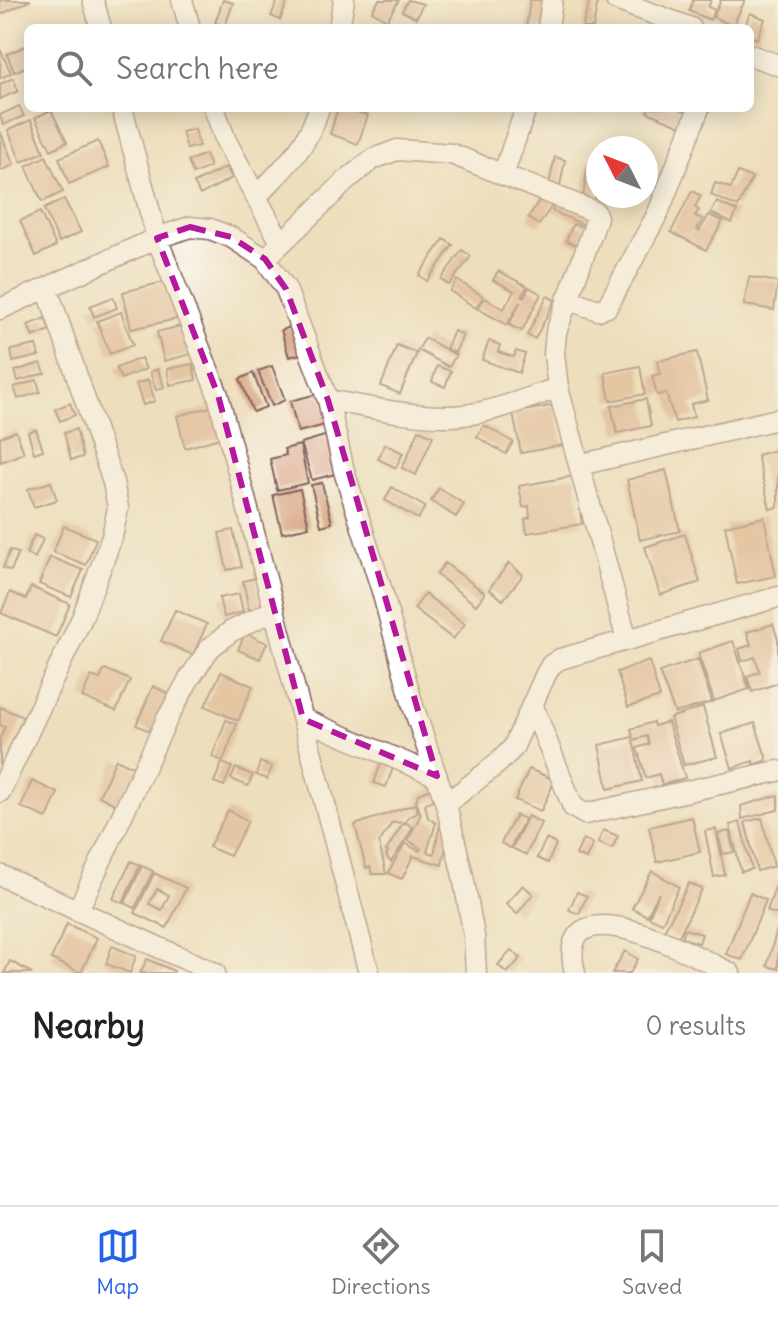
<!DOCTYPE html>
<html lang="en">
<head>
<meta charset="utf-8">
<style>
	:root { --surface:#fff; --page:#f2f2f2; --text:#222; --muted:#767676; --line:#e0e0e0; --accent:#2563eb }
	body { margin:0; font-family:Delius,sans-serif; background:var(--page); color:var(--text) }
	.compass { position:absolute; left:586px; top:136px; width:72px; height:72px; border-radius:50%; background:var(--surface); box-shadow:0 4px 20px #0003; rotate:312deg }
	.list { margin:0; padding:0; list-style:none }
	h2 { display:flex; justify-content:space-between; align-items:center; height:104px; margin:0; padding:0 32px; font-size:34px }
	h2 small { font-size:26px; font-weight:400; color:var(--muted) }
	.icon { flex:none; width:44px; height:44px; fill:none; stroke:currentColor; stroke-width:2; stroke-linecap:round; stroke-linejoin:round }
	.map { position:relative; flex:none; width:778px; height:973px; overflow:hidden }
	.search { position:absolute; background:var(--surface); box-shadow:0 4px 20px #0003; left:24px; right:24px; top:24px; height:88px; display:flex; align-items:center; gap:20px; box-sizing:border-box; padding:0 28px; border-radius:12px; color:var(--muted); font-size:30px }
	.sheet { height:232px; background:var(--surface) }
	nav { display:flex; justify-content:space-around; align-items:center; box-sizing:border-box; height:112px; border-top:2px solid var(--line); background:var(--surface); font-size:22px; color:var(--muted) }
	nav a { display:grid; justify-items:center; gap:4px }
	nav .on { color:var(--accent) }
	.map>svg:first-child { display:block }
	.building { fill:#daa886; fill-rule:evenodd }
	.lines { fill:none; stroke-linecap:round; stroke-linejoin:round }
	.minor-casing { stroke:#83625e; stroke-width:23 }
	.minor { stroke:#fff; stroke-width:20 }
	.marked { fill:none; stroke:#b5179e; stroke-width:6; stroke-dasharray:16 10; stroke-linejoin:round }
</style>
</head>
<body>
<div class="map">
<svg width="778" height="973" viewBox="0 0 778 973">
	<rect width="100%" height="100%" fill="#fff"/>
	<filter id="ink" filterUnits="userSpaceOnUse"><feTurbulence type="fractalNoise" baseFrequency=".0125" numOctaves="2"/><feDisplacementMap in="SourceGraphic" scale="16" xChannelSelector="R" yChannelSelector="G"/><feConvolveMatrix kernelMatrix="1 2 1 2 8 2 1 2 1" color-interpolation-filters="sRGB"/></filter>
	<filter id="wash" filterUnits="userSpaceOnUse"><feTurbulence type="fractalNoise" baseFrequency=".006" numOctaves="4" result="noise"/><feDisplacementMap in="SourceGraphic" scale="32" xChannelSelector="R" yChannelSelector="G"/><feGaussianBlur stdDeviation="1.8" result="paint"/><feColorMatrix in="noise" values="0 0 0 0 0 0 0 0 0 0 0 0 0 0 0 0 0 1.4 0 .05"/><feComposite in="paint" operator="in"/></filter>
	<g filter="url(#wash)">
		<rect width="100%" height="100%" fill="#eddebc"/>
		<g id="blocks">
			<!-- building -->
			<path class="building" d="M0,0h31l-31,15z
				M223,0l10,3 -8,23 -10,-3z
				M278,0h10l-8,20 -9,-4z
				M379,0h20l-12,20 -15,-9z
				M408,0l15,4 -7,14 -14,-7z
				M530,0h20l-5,28h-19z
				M590,0h8l-5,28h-11z
				M693,0h18l-3,7 7,3 -5,10 -21,-9z
				M721,0h24l-12,26 -20,-9z
				M750,13l15,6 -8,20 -7,-3v-8h-6z
				M28,45v21l-14,6 -7,-18z
				M0,49l11,24 -10,5 -1,-3z
				M13,78l5,13 -18,8v-15z
				M19,106l5,10 -21,9 -3,-10z
				M338,108l30,7 -10,29 -28,-10z
				M648,108h29l17,7 -6,14 -41,-17z
				M51,110l16,32 -16,8 -16,-32z
				M31,120l13,32 -23,10 -13,-32z
				M195,129l4,17 -12,3 -5,-17z
				M0,131l14,34 -14,6z
				M98,141l11,26 -40,17 -10,-26z
				M205,154l5,13 -17,7 -5,-13z
				M46,156l17,36 -21,10 -16,-36z
				M555,157l10,3 -5,26 -11,-3z
				M588,165l10,2v18l-4,16 -11,-5z
				M226,167l6,11 -32,17 -6,-12z
				M738,172l14,6 -14,29 -27,-12 4,-12 16,5z
				M692,191l9,5 -6,11 4,3 -4,6 8,3 -6,10 2,2 10,-16 14,6 -17,29 -35,-18z
				M543,194l12,7 -16,24 -11,-7z
				M64,199l17,33 -22,10 -15,-33z
				M558,201l31,14 -5,10 -32,-14z
				M717,202l20,9 -5,12 -21,-10z
				M40,212l16,34 -20,10 -16,-35z
				M573,224l13,4 -7,18 -13,-5z
				M444,239l9,6 -26,36 -8,-6z
				M462,250l9,6 -22,29 -8,-6z
				M498,271l29,15 -5,10 2,1 5,-10 12,7 -19,37 -13,-6 11,-23 -13,23 -29,-16 7,-11 19,11 10,-18 -21,-11z
				M749,277l29,5 -4,28 -30,-5z
				M457,280l26,16 -7,12 -26,-17z
				M168,281l9,38 -46,10 -8,-37z
				M547,296l8,4 -20,39 -8,-4z
				M113,297l4,11 -23,9 -4,-11z
				M121,312l12,33 -23,9 -13,-33z
				M45,318l5,12 -17,7 -5,-12z
				M185,325l7,29 -28,7 -7,-29z
				M294,326l7,28 -12,3 -8,-27z
				M454,331l9,4 -8,18 -9,-4z
				M425,338l31,17 -7,12 -31,-17z
				M489,341l11,4 -2,7 16,5 2,-6 9,3 -6,19 -37,-13z
				M36,345l3,11 -26,6 -2,-12z
				M397,345l20,8 -17,41 -19,-8z
				M697,352l11,48 -17,4 3,13 -19,5 -9,-29 -9,2 -5,-19 8,-2 -3,-13z
				M141,358l5,11 -25,10 -5,-11z
				M41,363l4,10 -27,8 -3,-10z
				M193,364l3,16 -26,5 -3,-16z
				M272,366l13,34 -13,6 -14,-35z
				M437,366l14,5 -6,16 -13,-5z
				M640,366l5,28 -35,7 -5,-28z
				M158,369l6,18 -8,3 -6,-18z
				M253,373l13,34 -13,5 -13,-33z
				M37,380l3,12 -22,7 -4,-12z
				M148,380l7,21 -12,4 -7,-21z
				M321,393l8,31 -31,8 -8,-31z
				M646,399l5,27 -34,7 -6,-27z
				M70,403l5,12 -15,6 -5,-12z
				M555,405l8,40 -42,8 -8,-40z
				M214,406l9,31 -38,11 -8,-32z
				M484,425l29,17 -7,12 -29,-17z
				M36,429l7,21 -9,3 -6,-21z
				M76,429l7,28 -12,3 -7,-27z
				M419,430l14,6 -17,39 -14,-7z
				M16,431l8,22 -23,9 -1,-25z
				M328,435l11,38 -27,7 -11,-37z
				M385,444l18,9 -7,15 -18,-9z
				M300,445l8,38 -31,7 -7,-31 16,-4 -2,-6z
				M778,449v58l-8,2 -13,-54z
				M666,470l14,61 -40,9 -13,-60z
				M575,476l7,48 -55,9 -2,-14 5,-2 -1,-11 -6,1 -4,-21z
				M51,482l6,18 -23,7 -6,-18z
				M322,483l10,40 -11,3 -10,-41z
				M392,487l33,20 -7,12 -33,-19z
				M439,488l25,16 -8,13 -25,-16z
				M300,489l9,38 -27,6 -9,-38z
				M764,517l12,59 -39,8 -12,-58z
				M64,526l32,13 -10,26 -33,-13z
				M233,530l9,37 -15,3 -8,-37z
				M685,534l15,48 -40,13 -15,-48z
				M34,535l9,4 -8,19 -9,-4z
				M10,550l8,3 -7,18 -8,-3z
				M50,557l33,13 -12,27 -32,-13z
				M445,563l40,30 -9,12 -40,-31z
				M509,563l14,12 -20,25 -14,-11z
				M256,578l6,29 -13,3 -6,-29z
				M31,587l39,17 -14,33 -55,-24 9,-21 16,7z
				M239,594l4,18 -19,5 -5,-19z
				M425,594l40,30 -12,15 -39,-30z
				M175,610l32,14 -14,31 -32,-14z
				M773,624l5,15v44l-26,9 -5,-16 13,-4 -5,-15 -13,4 -3,-12 12,-4 -4,-13z
				M245,633l22,10 -7,16 -22,-9z
				M733,641l16,48 -35,12 -16,-48z
				M698,659l14,43 -37,11 -16,-41z
				M649,661l11,36 -32,10 -11,-35z
				M105,669l25,11 -14,31 -34,-14 9,-21 9,3z
				M221,672l32,14 -15,35 -33,-15z
				M153,686l16,8 -17,38 -16,-7z
				M0,707l23,10 -23,53v-32l5,-11 -5,-2z
				M703,707l14,50 -33,8 -14,-47z
				M226,720l11,4 -14,37 -11,-4z
				M653,722l1,4 14,-4 17,56 -23,7 -3,-11 -13,4 -9,-30 12,-4 -2,-8 -14,4 9,41 -34,8 -9,-44 34,-8 -2,-8z
				M755,723l12,37 -13,5 -1,-4 -21,7 -11,-34z
				M383,758l12,4 -9,25 -12,-4z
				M116,759l24,11 -18,38 -23,-12z
				M260,762l12,5 -5,12 -11,-4z
				M222,763l10,4 -8,19 -10,-4z
				M236,768l17,7 -5,11 -17,-7z
				M529,769l26,11 -14,31 -26,-11z
				M32,781l26,12 -11,25 -26,-11z
				M438,786l2,10 -15,8 3,14 8,5 -9,29 7,2 6,-29 10,3 -8,37 -29,-9 -11,23 -14,-6 17,-30 14,8 2,-2 -13,-9 13,-26 -5,-12 2,-8z
				M778,795v15l-36,9 -1,-13z
				M415,804l3,9 -10,4 -2,5 -14,1 -13,20 7,31h-14l-2,-7 -4,1 -11,-43z
				M228,810l20,11 -18,35 -21,-9z
				M516,815l9,4 -15,29 -9,-5z
				M528,816l13,7 -15,32 -14,-7z
				M692,817l8,35 -43,10 -8,-35z
				M762,818l12,48 -17,5 -12,-49z
				M740,822l12,47 -11,3 -11,-47z
				M407,823l6,5 -22,34 -5,-6 2,-4 -2,-1 16,-26z
				M716,829l9,46 -11,2 -9,-46z
				M603,830l15,6 -6,13 -14,-6z
				M729,831l5,21 -11,2 -5,-20z
				M546,839l10,5 -8,19 -11,-5z
				M583,839l10,5 -7,15 -10,-4z
				M131,861l9,4 -17,38 -10,-4z
				M142,866l11,5 -18,37 -10,-5z
				M652,871l27,16 -17,36 -13,-6 10,-24 -12,23 -15,-8z
				M154,873l32,15 -19,40 -32,-15zM157,889l12,6 -7,15 -13,-6z
				M778,879v36l-11,-4z
				M689,883l13,6 -24,49 -14,-7z
				M523,885l10,9 -16,20 -11,-10z
				M577,892l10,4 -8,18 -10,-4z
				M750,893l16,7 -24,60 -16,-6z
				M67,924l30,14 -16,35 -30,-14z
				M684,929l18,5 -3,9 -17,-5z
				M777,929h1v40l-11,-3z
				M112,946l24,10 -6,17 -24,-9z
				M511,950l10,8 -14,15 -9,-8z
				M625,951l13,8 -8,14h-18z
				M147,959l27,12 -1,2h-33z
				M10,961l22,12h-28z"/>
		</g>
	</g>
	<g filter="url(#ink)">
		<use href="#blocks" fill-opacity="0" stroke="#83625e" stroke-width="2"/>
		<g class="lines">
			<!-- minor casing -->
			<g class="minor-casing">
				<path id="minor" d="M93,0l8,28
					M182,0l8,28
					M616,0l75,28
					M339,28l5,-28
					M548,28l4,-28
					M750,55l28,10
					M122,108l35,130 61,157 151,578
					M214,108l12,33 55,102
					M503,175l23,-67
					M256,197c28,-30 51,-48 63,-89
					M265,259l84,-81 24,-19 24,-9 55,4 143,58 2,5 -4,13 -37,102 -2,22 4,34 69,252
					M567,299l31,11 9,-3 51,-94 41,-105
					M0,309l157,-71 33,-11 20,2 21,8 34,22 21,30 42,111 16,71 38,120 31,115 33,98 17,72 11,60 2,37
					M328,400c40,7 83,17 123,16 36,-1 73,-17 107,-28
					M579,465l199,-46
					M532,704l41,103 12,7 193,-43
					M303,719l134,57
					M0,792l82,-174 30,-81 6,-29 -5,-26 -66,-194
					M446,804l51,-40 16,-16 32,-72 6,-11 9,-6 218,-62
					M0,875l215,98
					M78,910l89,-191 22,-40 21,-31 20,-16 44,-22
					M575,973c-23,-97 120,-17 155,0"/>
			</g>
			<!-- minor -->
			<use href="#minor" class="minor"/>
		</g>
	</g>
	<!-- marked area -->
	<path d="M0 0H778V973H0ZM190,227l41,10 34,22 21,30 42,111 109,376 -134,-57 -85,-324 -61,-157z" fill="#eddebc" fill-opacity=".55" fill-rule="evenodd"/>
	<path class="marked" d="M190,227l41,10 34,22 21,30 42,111 109,376 -134,-57 -85,-324 -61,-157z"/>
</svg>
<svg class="compass" viewBox="-18 -18 36 36"><path d="M0-13l5 13h-10z" fill="#e53935"/><path d="M0 13l5-13h-10z" fill="#767676"/></svg>
<div class="search"><svg class="icon" aria-label="search" viewBox="0 0 24 24"><circle cx="10" cy="10" r="6"/><path d="M15 15l6 6"/></svg>Search here</div>
</div>
<section class="sheet">
<h2>Nearby<small>0 results</small></h2>
<ul class="list">
</ul>
</section>
<nav>
<a class="on"><svg class="icon" aria-label="map" viewBox="0 0 24 24"><path d="M3 6l6-2 6 2 6-2v14l-6 2-6-2-6 2zM9 4v14M15 6v14"/></svg>Map</a>
<a><svg class="icon" aria-label="directions" viewBox="0 0 24 24"><path d="M12 3l9 9-9 9-9-9zM9 14v-3h6M13 9l2 2-2 2"/></svg>Directions</a>
<a><svg class="icon" aria-label="saved" viewBox="0 0 24 24"><path d="M7 4h10v16l-5-4-5 4z"/></svg>Saved</a>
</nav>
</body>
</html>
